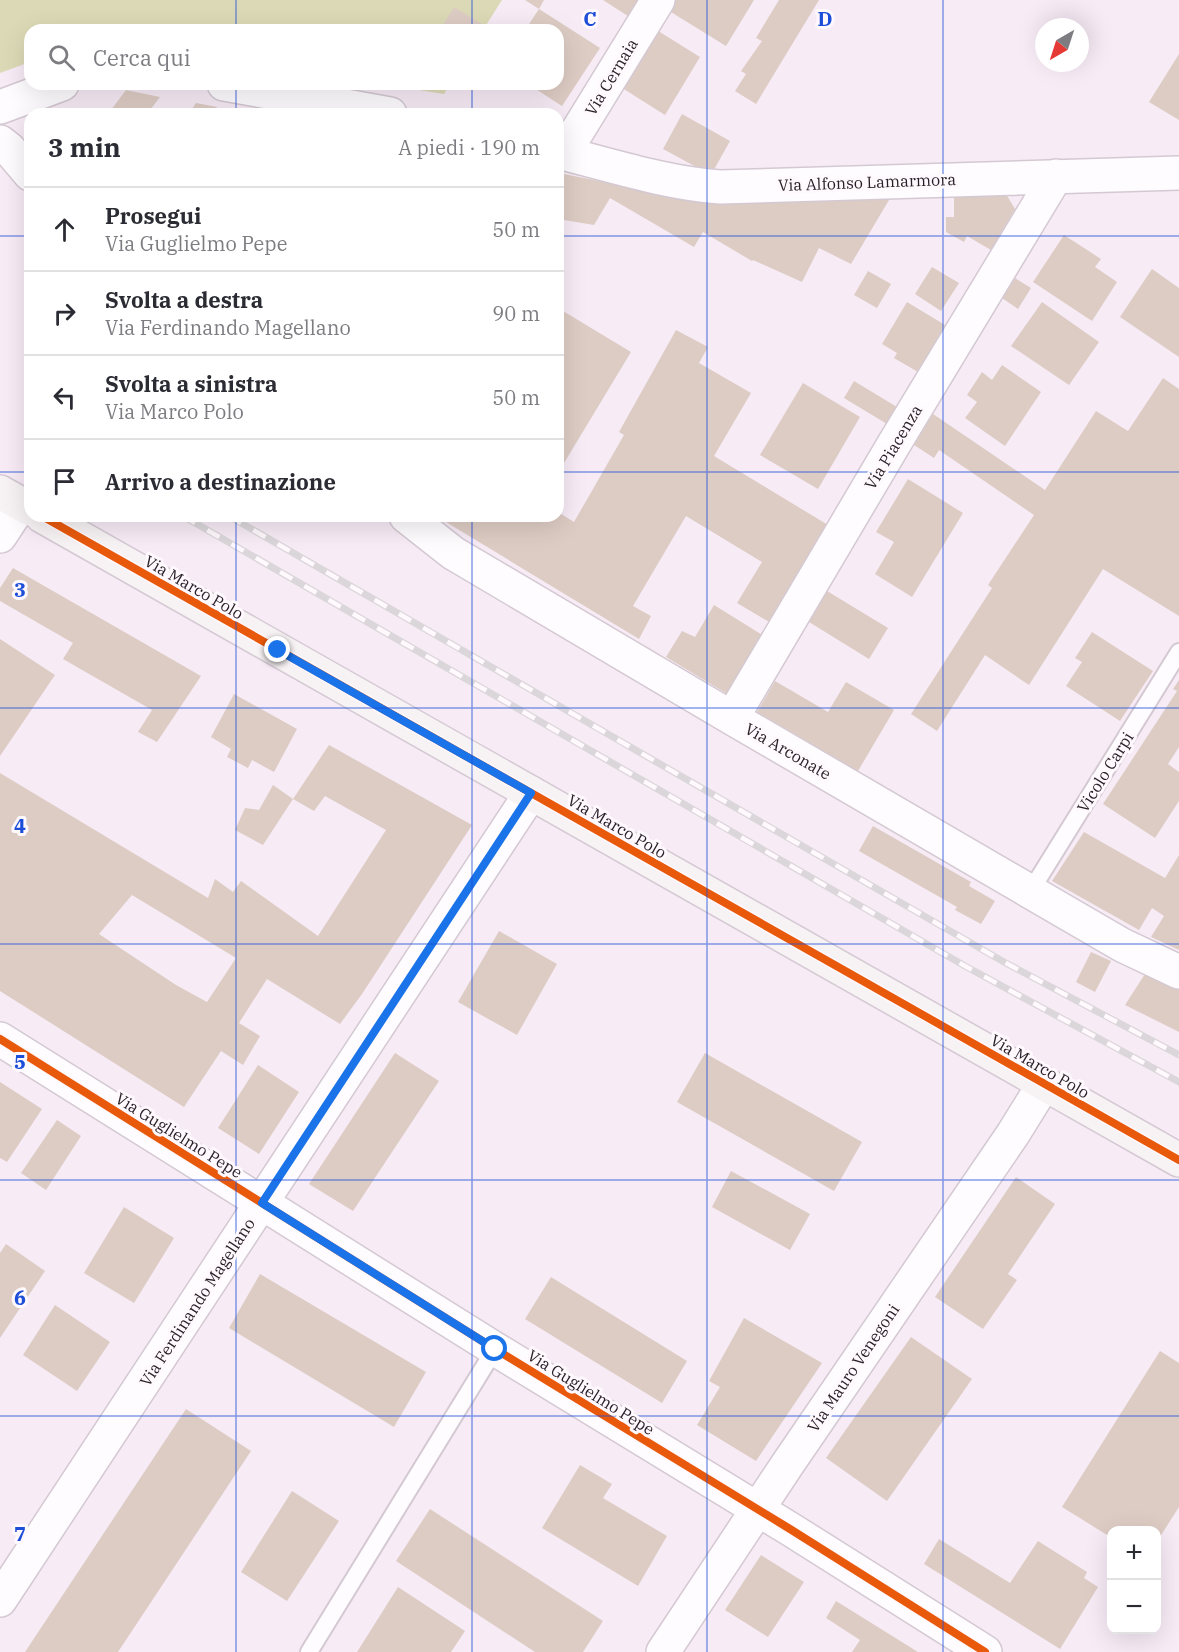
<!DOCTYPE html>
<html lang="it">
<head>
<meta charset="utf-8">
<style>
	:root { --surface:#fff; --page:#f2f2f3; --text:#2b2b33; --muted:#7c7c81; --line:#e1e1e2 }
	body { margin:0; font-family:"IBM Plex Serif",serif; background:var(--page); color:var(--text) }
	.controls { position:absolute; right:18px; bottom:18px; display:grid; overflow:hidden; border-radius:12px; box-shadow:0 6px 24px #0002 }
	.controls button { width:54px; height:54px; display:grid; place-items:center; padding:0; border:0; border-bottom:2px solid var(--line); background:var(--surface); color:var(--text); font:30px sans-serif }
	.compass { position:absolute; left:1035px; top:18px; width:54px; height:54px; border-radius:50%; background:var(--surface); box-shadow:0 6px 24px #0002; rotate:219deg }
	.stop { position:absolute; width:18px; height:18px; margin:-14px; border:4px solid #1a73e8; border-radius:50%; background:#fff }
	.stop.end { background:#1a73e8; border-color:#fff; box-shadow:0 2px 6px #0008 }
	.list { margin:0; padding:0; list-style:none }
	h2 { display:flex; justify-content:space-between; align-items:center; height:78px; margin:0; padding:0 24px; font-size:26px }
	h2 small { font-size:20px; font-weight:400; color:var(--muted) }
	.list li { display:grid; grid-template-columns:39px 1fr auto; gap:18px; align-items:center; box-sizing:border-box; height:84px; padding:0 24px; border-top:2px solid var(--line) }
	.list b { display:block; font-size:22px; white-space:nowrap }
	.list p { margin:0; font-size:20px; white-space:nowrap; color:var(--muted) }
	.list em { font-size:20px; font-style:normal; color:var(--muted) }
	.icon { flex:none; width:33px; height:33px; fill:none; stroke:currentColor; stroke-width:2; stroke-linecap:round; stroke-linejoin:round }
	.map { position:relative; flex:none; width:1179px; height:1652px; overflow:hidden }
	.search { position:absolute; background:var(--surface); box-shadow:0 6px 24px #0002; left:24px; top:24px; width:540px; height:66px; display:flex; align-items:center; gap:15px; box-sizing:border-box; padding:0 21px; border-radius:18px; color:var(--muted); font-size:22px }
	.panel { position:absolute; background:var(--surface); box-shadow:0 6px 24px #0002; left:24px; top:108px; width:540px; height:414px; border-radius:18px }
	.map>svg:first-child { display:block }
	.green { fill:#dcdab6 }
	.building { fill:#ddccc4; fill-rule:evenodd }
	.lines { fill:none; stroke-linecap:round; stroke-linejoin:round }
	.lane-casing { stroke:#d4c9d3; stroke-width:20 }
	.street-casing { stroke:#d4c9d3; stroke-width:36 }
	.secondary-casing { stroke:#d4c9d3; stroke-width:36 }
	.lane { stroke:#fefcfe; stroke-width:16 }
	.street { stroke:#fefcfe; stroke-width:33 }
	.secondary { stroke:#f7f2f4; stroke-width:33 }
	.rail-casing { stroke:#dad6d9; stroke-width:7 }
	.rail { stroke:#fff9fe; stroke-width:4.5; stroke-dasharray:14; stroke-linecap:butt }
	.cycleway-casing { stroke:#fff9fe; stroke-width:11 }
	.cycleway { stroke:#e8590c; stroke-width:8 }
	.route { stroke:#1a73e8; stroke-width:8 }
	.grid { fill:none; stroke:#1d4ed8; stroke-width:1.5; stroke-opacity:0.55 }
	.labels { text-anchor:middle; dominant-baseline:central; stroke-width:6; stroke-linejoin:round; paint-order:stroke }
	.street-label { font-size:16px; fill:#271d26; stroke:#fff9fe }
	.grid-label { font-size:20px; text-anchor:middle; font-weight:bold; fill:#1d4ed8; stroke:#fff9fe; stroke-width:6; stroke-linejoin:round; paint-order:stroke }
</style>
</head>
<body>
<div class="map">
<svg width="1179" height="1652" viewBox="0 0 1179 1652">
	<rect width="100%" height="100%" fill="#f7ebf6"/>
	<!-- green -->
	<path class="green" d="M0,0h502l-19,30h-453v32l-30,11z
		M381,84h69l-6,10z"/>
	<!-- building -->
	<path class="building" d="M525,0h19l-5,9 61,39 -38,58 -34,-22h30v-54h-33l14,-21z
		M603,0h39l-11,18z
		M671,0h83l-28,46 -60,-37z
		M779,0h40l-63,104 -21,-13 11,-17 -5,-3 21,-30 -6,-3z
		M454,7l31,19 -2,4h-43z
		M655,29l45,28 -35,58 -46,-29z
		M1179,54v66l-30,-18z
		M126,90l34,7 -13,17h-39z
		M196,103l21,4 -4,7h-20l-3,-2z
		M682,114l48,27 -19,34 -48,-26z
		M558,173l152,29 182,-7 -41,69 -32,-16 -17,34 -49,-22 -1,1 -49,-29 -9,15 -84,-49 -16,27 -36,-6z
		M1006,194l9,15 -24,41 -24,-14 -3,6 -18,-10v-15h8v-22z
		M1064,235l37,24 -6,8 22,15 -25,39 -59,-39z
		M932,267l27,16 -18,28 -26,-17z
		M1152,269l27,19v69l-59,-40z
		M868,271l23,13 -14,24 -23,-13z
		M1015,278l16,10 -13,21 -16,-11z
		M907,302l38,23 -27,47 -24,-14 3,-5 -15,-9z
		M1042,302l57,40 -30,43 -58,-39z
		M558,308l73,44 -73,121z
		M676,330l32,17 -9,16 52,30 -37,63 114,69 -57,98 -34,-20 25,-41 -76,-46 -53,90 18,10 -12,23 -203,-123h122v-4l16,10 50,-87 -5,-3z
		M1002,365l39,27 -36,54 -40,-28 12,-16 -10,-7 15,-23 10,8z
		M1163,378l16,11v227l-76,-47 -74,116 -44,-30 -48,76 -26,-17 81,-126 -4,-3 46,-70 -95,-65 -5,8 -20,-13 19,-31 112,76 51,-79 32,20z
		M854,381l43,26 -10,17 -43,-26z
		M803,383l57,34 -42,72 -58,-34z
		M908,479l55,34 -51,84 -37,-23 19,-32 -18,-10z
		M13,568l188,108 -44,66 -19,-10 14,-22 -89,-51 10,-16 -73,-42v-13z
		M827,591l61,37 -19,31 -60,-37z
		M714,605l50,31 -35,59 -63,-38 16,-26 13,6z
		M1092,632l61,39 -33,50 -54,-35 16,-24 -7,-4z
		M0,639l55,36 -55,81z
		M1179,680v67l-11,17 11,8v29l-24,37 -52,-34 74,-113 -4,-2z
		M775,681l53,31 18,-30 48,28 -36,61 -101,-59z
		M234,694l63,35 -23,43 -22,-12 -4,8 -21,-11 4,-8 -20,-12z
		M329,745l143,80 -110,169 -22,30 -73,-45 -28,44 21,13 -17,29 -22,-14 -37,56 -184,-116v-218l208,125 7,-19 18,13 8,-11 77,55 68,-106 -61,-34 -11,15 -21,-12zM132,895l104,63 -29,44 -31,-17 -77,-51z
		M273,785l20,14 -30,46 -28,-15 10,-22 14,2z
		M873,826l98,56 -2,4 26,15 -14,23 -26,-14 2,-3 -98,-56z
		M1084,832l81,46 14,-23v95l-28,-13 13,-21 -12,-8 -13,22 -87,-49z
		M499,931l58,33 -40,71 -59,-33z
		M1091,952l20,9 -16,31 -19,-10z
		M1145,974l34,16v42l-54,-27z
		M395,1053l44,28 -86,130 -44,-27z
		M705,1053l157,89 -28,49 -157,-89z
		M258,1065l41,27 -40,62 -41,-26z
		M0,1082l42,27 -35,53 -7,-4z
		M57,1120l24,16 -35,54 -25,-17z
		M731,1171l79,43 -20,36 -78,-43z
		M1016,1177l39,27 -47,70 9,6 -34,49 -48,-32z
		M124,1207l50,31 -40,65 -50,-30z
		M6,1244l39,27 -45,67v-85z
		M260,1274l166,98 -32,55 -165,-99z
		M551,1277l136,84 -25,42 -137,-84z
		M55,1305l55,37 -33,49 -54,-36z
		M744,1318l78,45 -66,98 -59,-36 23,-38 -11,-6z
		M911,1337l61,42 -85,122 -61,-43z
		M1160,1351l19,12v144l-23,36v-13h-44v8l-50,-31z
		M186,1409l65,42 -133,201h-93z
		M580,1465l32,19 -9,14 64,38 -29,50 -96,-58z
		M292,1491l47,30 -52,80 -46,-29z
		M430,1509l173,112 -20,31h-48l-139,-91z
		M939,1539l71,44 28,-42 49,31 -3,6 14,9 -38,62 -136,-85z
		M761,1555l43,27 -36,55 -43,-27z
		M398,1587l67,44 -14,21h-94z
		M836,1601l82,51h-66l8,-12 -34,-22z"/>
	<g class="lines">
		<!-- lane casing -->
		<g class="lane-casing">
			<path id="lane" d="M1030,892l149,-240
				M309,1652l186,-303"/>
		</g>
		<!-- street casing -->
		<g class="street-casing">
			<path id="street" d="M224,84l166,30
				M0,107l62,-23
				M0,142l9,7 21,25
				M558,152c53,13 107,31 162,35l459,-14
				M564,153l94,-153
				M406,516l47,37 279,165 390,227 57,27
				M0,536l21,-32
				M732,718l162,-274 162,-268
				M0,1039l495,310 295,180 195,123
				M0,1600l531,-807
				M663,1652l124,-187 226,-331 31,-50"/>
		</g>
		<!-- secondary casing -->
		<g class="secondary-casing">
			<path id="secondary" d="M0,492l30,17
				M42,516l1137,644"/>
		</g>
		<!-- lane -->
		<use href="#lane" class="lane"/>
		<!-- street -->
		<use href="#street" class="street"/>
		<!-- secondary -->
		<use href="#secondary" class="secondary"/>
		<!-- rail casing -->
		<g class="rail-casing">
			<path id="rail" d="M183,516l782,450 214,116
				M229,516l775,446 175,93"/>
		</g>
		<!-- rail -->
		<use href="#rail" class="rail"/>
		<!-- cycleway casing -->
		<g class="cycleway-casing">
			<path id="cycleway" d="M42,516l1137,644
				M0,1039l495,310 295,180 195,123"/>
		</g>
		<!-- cycleway -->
		<use href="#cycleway" class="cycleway"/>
	</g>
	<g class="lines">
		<!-- route -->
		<path class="route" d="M278,650l253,143 -269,410 233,146"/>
	</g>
	<!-- grid -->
	<path class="grid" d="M236,0v30M472,0v30M707,0v1652M943,0v1652M236,84v30M472,84v30M0,236h30M558,236h621M0,472h30M558,472h621M236,516v1136M472,516v1136M0,708h1179M0,944h1179M0,1180h1179M0,1416h1179"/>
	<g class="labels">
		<!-- street labels -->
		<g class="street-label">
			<text transform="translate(611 77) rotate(-59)">Via Cernaia</text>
			<text transform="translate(867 182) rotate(-2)">Via Alfonso Lamarmora</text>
			<text transform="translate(893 447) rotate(-59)">Via Piacenza</text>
			<text transform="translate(194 587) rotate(30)">Via Marco Polo</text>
			<text transform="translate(788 751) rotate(30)">Via Arconate</text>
			<text transform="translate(1105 772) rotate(-58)">Vicolo Carpi</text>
			<text transform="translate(617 826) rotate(30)">Via Marco Polo</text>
			<text transform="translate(1040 1066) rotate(30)">Via Marco Polo</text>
			<text transform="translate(179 1135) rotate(32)">Via Guglielmo Pepe</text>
			<text transform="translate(197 1302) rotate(-57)">Via Ferdinando Magellano</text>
			<text transform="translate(853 1368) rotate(-56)">Via Mauro Venegoni</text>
			<text transform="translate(591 1392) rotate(32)">Via Guglielmo Pepe</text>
		</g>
	</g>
	<g class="grid-label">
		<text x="590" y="26">C</text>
		<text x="825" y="26">D</text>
		<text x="20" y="597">3</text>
		<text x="20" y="833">4</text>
		<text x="20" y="1069">5</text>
		<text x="20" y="1305">6</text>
		<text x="20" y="1541">7</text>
	</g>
</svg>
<div class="controls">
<button>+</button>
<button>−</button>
</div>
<svg class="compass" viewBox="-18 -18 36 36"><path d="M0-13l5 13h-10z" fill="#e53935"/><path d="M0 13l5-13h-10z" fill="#7c7c81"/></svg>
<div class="stop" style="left:495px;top:1349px"></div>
<div class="stop end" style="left:278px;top:650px"></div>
<div class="search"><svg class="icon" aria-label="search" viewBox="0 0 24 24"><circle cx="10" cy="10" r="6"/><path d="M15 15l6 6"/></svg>Cerca qui</div>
<section class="panel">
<h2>3 min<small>A piedi · 190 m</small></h2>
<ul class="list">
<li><svg class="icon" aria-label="ahead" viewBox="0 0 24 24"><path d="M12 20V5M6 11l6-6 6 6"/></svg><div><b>Prosegui</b><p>Via Guglielmo Pepe</p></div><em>50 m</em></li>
<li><svg class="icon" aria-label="right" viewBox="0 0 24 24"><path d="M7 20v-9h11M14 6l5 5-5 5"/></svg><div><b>Svolta a destra</b><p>Via Ferdinando Magellano</p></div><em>90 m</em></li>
<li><svg class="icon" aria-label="left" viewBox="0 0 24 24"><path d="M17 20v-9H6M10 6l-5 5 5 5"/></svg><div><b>Svolta a sinistra</b><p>Via Marco Polo</p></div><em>50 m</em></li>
<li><svg class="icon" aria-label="arrive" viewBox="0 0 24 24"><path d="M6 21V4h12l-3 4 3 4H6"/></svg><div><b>Arrivo a destinazione</b></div></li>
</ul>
</section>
</div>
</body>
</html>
